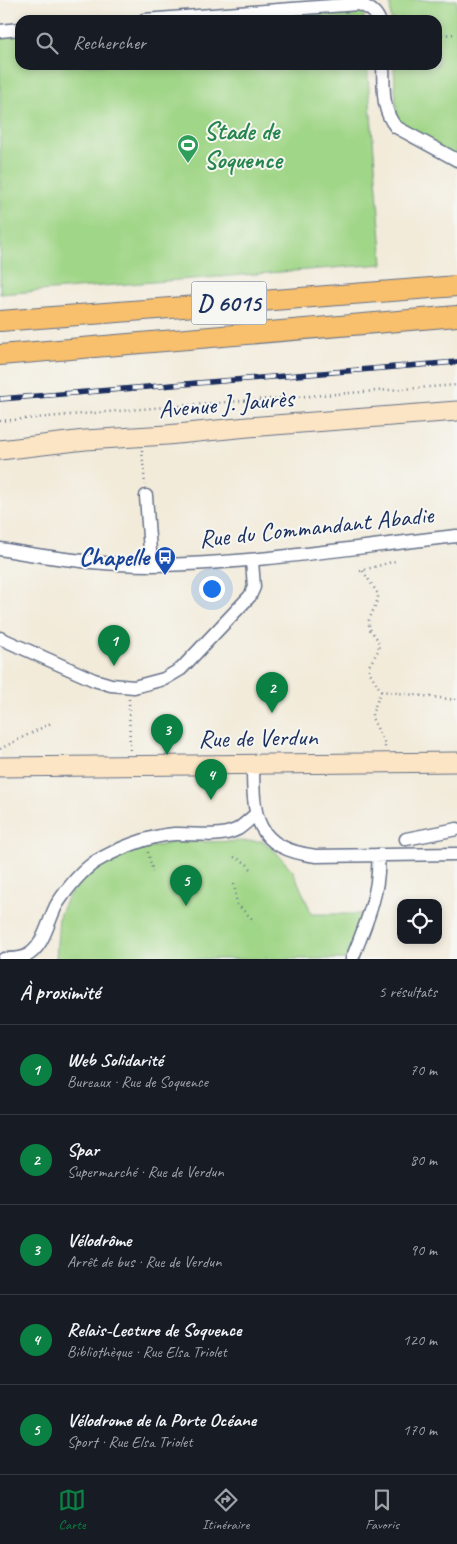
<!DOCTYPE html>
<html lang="fr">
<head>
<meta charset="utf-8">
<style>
	:root { --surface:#171b24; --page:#242831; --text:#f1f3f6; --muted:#9ea1a6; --line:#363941; --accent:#0b8043 }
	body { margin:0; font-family:Caveat,sans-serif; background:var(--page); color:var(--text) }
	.controls { position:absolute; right:15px; bottom:15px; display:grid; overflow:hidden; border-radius:10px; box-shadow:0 2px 8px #0003 }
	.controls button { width:45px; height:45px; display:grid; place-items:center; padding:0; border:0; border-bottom:1px solid var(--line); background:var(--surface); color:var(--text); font:25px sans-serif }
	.you { position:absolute; left:211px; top:588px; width:18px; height:18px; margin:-12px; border:4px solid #fff; border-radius:50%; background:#1a73e8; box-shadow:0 0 0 8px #1a73e833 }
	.badge { display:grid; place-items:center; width:32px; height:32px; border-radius:50%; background:var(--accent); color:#fff; font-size:16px; font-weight:700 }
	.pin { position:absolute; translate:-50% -41px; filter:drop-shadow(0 1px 2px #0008) }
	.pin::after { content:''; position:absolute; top:26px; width:18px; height:15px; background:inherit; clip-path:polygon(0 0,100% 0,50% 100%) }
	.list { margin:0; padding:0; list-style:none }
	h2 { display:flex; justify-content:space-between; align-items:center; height:65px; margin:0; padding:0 20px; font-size:21px }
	h2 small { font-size:16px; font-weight:400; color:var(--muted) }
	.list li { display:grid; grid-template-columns:32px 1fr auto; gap:15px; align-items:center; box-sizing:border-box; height:90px; padding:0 20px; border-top:1px solid var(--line) }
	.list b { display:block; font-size:19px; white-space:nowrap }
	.list p { margin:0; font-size:16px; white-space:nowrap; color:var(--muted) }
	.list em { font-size:16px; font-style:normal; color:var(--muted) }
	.icon { flex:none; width:28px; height:28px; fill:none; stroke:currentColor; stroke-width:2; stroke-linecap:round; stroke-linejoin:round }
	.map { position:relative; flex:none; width:457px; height:959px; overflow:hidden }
	.search { position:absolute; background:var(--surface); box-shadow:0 2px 8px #0003; left:15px; right:15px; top:15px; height:55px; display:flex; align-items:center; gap:12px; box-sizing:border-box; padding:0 18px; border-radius:15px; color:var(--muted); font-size:19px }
	.sheet { height:515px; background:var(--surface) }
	nav { display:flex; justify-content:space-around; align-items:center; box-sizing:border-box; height:70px; border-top:1px solid var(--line); background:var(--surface); font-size:14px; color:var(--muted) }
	nav a { display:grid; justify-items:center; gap:2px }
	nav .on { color:var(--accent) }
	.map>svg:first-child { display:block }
	.green { fill:#a0d687; stroke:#5e8272 }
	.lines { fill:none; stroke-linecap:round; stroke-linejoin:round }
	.street-casing { stroke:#667189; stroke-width:15 }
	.secondary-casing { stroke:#667189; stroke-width:21 }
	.primary-casing { stroke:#667189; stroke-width:22 }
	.path { stroke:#667189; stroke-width:2.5; stroke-dasharray:1 4; stroke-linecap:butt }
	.street { stroke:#fff; stroke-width:12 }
	.secondary { stroke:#fce5c4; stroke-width:19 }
	.primary { stroke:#f8bf6c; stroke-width:20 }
	.rail-casing { stroke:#1b2f5e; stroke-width:5.5 }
	.rail { stroke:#f6f6f2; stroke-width:4; stroke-dasharray:11; stroke-linecap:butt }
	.labels { text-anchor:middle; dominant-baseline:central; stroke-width:4; stroke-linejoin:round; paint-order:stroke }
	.shield { fill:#f6f6f2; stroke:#5d6b8a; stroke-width:1 }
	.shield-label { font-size:24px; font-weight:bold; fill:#1b2f5e }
	.leisure-label { font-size:25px; font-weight:bold; fill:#27864d; stroke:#f6f6f2; text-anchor:start }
	.street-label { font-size:25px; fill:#1b2f5e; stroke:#f6f6f2 }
	.transit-label { font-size:25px; font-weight:bold; fill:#164399; stroke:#f6f6f2; text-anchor:end }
</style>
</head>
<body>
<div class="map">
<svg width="457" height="959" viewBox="0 0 457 959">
	<rect width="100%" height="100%" fill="#f6f6f2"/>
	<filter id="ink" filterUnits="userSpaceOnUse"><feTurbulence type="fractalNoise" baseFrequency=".02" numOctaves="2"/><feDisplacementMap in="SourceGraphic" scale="10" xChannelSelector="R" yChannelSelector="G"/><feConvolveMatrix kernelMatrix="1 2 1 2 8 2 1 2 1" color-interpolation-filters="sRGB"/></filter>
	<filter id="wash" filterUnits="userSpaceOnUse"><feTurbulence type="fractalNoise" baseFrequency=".0096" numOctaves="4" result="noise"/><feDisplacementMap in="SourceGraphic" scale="20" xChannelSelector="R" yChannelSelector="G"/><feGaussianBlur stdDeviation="1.12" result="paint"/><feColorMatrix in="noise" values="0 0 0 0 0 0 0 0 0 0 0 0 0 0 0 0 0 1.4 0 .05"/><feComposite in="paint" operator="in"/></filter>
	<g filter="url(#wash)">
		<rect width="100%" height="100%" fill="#f2ebda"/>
		<!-- green -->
		<path class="green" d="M390,0h67v167l-48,-26 -12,-20 -3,-56h43v-45h-46z
			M363,6l1,14h-175z
			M20,33v32h347l16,199 -383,30v-259z
			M263,841l12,10 18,20 19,43h52l-18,45h-290l3,-43 8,-18 15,-19 29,-20 25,-9 40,-8z"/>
	</g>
	<g filter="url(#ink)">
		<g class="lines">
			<!-- street casing -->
			<g class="street-casing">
				<path id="street" d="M144,20l215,-16c10,4 16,7 20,16
					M0,31l20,-2
					M383,65c1,21 -2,45 13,62l61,33
					M146,496l5,69
					M0,549c50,9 100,16 151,16 103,-1 204,-18 306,-29
					M0,638l94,42 17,5 23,2 30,-8 17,-10 69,-73 4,-9 -2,-26
					M253,763c0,54 1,85 63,93l141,-2
					M406,839l51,-10
					M4,959c7,0 16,0 22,-3 18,-8 22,-36 31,-52 10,-15 22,-31 38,-42 22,-13 53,-26 79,-28 21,-1 44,5 64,-5 6,-4 12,-10 18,-15
					M352,959c13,-33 29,-68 26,-104"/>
			</g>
			<!-- secondary casing -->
			<g class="secondary-casing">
				<path id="secondary" d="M0,450l85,-10 82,-5 81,-8 209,-16
					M0,767l457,-5"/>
			</g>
			<!-- primary casing -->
			<g class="primary-casing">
				<path id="primary" d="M0,321l457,-35
					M0,355l457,-39"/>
			</g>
			<!-- path -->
			<path class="path" d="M437,35l20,-1
				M0,421l201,-17 256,-19
				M142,450l3,35
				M360,571l35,-10
				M363,571l15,23v5l-9,21v8l9,12 1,9 -10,17v5l12,20 76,9
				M381,691l-9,23v4l13,26v4
				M129,699l1,52
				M0,749l51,-26
				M148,852l5,20
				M234,857l12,6 5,6
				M234,884l3,20 16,16"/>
			<!-- street -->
			<use href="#street" class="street"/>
			<!-- secondary -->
			<use href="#secondary" class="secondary"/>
			<!-- primary -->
			<use href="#primary" class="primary"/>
			<!-- rail casing -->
			<g class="rail-casing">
				<path id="rail" d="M0,399l457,-37"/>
			</g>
			<!-- rail -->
			<use href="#rail" class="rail"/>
		</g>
	</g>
	<!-- icons -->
	<defs>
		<g id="stadium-pin" transform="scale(1.125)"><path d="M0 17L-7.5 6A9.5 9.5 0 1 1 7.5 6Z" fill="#2e9e5b" stroke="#f6f6f2"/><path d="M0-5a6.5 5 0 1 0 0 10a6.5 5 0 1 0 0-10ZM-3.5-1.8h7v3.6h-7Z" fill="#fff"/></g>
		<g id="bus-pin" transform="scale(1.125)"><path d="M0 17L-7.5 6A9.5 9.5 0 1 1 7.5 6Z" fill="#1a4fb4" stroke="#f6f6f2"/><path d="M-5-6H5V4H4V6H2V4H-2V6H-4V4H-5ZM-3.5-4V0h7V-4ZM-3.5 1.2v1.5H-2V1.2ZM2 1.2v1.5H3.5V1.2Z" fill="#fff"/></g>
	</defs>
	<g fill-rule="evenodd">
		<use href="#stadium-pin" x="188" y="145"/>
		<use href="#bus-pin" x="165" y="557"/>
	</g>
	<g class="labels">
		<!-- shield labels -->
		<rect class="shield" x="191.5" y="281.5" width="75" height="43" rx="4"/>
		<g class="shield-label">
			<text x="229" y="303">D 6015</text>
		</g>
		<!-- leisure labels -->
		<g class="leisure-label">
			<text x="204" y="131">Stade de<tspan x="204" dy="29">Soquence</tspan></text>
		</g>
		<!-- street labels -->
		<g class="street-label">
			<text transform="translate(226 404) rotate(-5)">Avenue J. Jaurès</text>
			<text transform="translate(316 527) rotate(-6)">Rue du Commandant Abadie</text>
			<text transform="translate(258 738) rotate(-1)">Rue de Verdun</text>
		</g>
		<!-- transit labels -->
		<g class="transit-label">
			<text x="149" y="557">Chapelle</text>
		</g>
	</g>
</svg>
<div class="controls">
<button><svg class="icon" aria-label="locate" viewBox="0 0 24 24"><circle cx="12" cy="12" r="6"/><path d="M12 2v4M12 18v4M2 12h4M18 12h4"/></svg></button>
</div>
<div class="you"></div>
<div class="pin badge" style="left:114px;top:666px">1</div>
<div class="pin badge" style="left:272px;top:713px">2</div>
<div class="pin badge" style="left:167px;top:755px">3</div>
<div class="pin badge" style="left:211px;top:800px">4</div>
<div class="pin badge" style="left:186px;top:906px">5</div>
<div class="search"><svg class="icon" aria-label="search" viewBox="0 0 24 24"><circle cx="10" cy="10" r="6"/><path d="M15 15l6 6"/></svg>Rechercher</div>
</div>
<section class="sheet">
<h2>À proximité<small>5 résultats</small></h2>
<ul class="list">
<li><span class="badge">1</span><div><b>Web Solidarité</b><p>Bureaux · Rue de Soquence</p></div><em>70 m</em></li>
<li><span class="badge">2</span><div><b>Spar</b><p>Supermarché · Rue de Verdun</p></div><em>80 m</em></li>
<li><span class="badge">3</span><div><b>Vélodrôme</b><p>Arrêt de bus · Rue de Verdun</p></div><em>90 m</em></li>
<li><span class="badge">4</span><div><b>Relais-Lecture de Soquence</b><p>Bibliothèque · Rue Elsa Triolet</p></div><em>120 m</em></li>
<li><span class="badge">5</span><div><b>Vélodrome de la Porte Océane</b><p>Sport · Rue Elsa Triolet</p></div><em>170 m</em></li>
</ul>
</section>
<nav>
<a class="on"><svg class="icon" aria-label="map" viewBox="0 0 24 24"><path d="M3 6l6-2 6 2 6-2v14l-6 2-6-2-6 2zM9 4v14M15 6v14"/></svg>Carte</a>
<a><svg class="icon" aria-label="directions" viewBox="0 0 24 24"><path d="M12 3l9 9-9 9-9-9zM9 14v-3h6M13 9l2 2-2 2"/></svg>Itinéraire</a>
<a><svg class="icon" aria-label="saved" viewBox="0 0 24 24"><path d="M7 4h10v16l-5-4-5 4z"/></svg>Favoris</a>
</nav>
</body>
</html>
